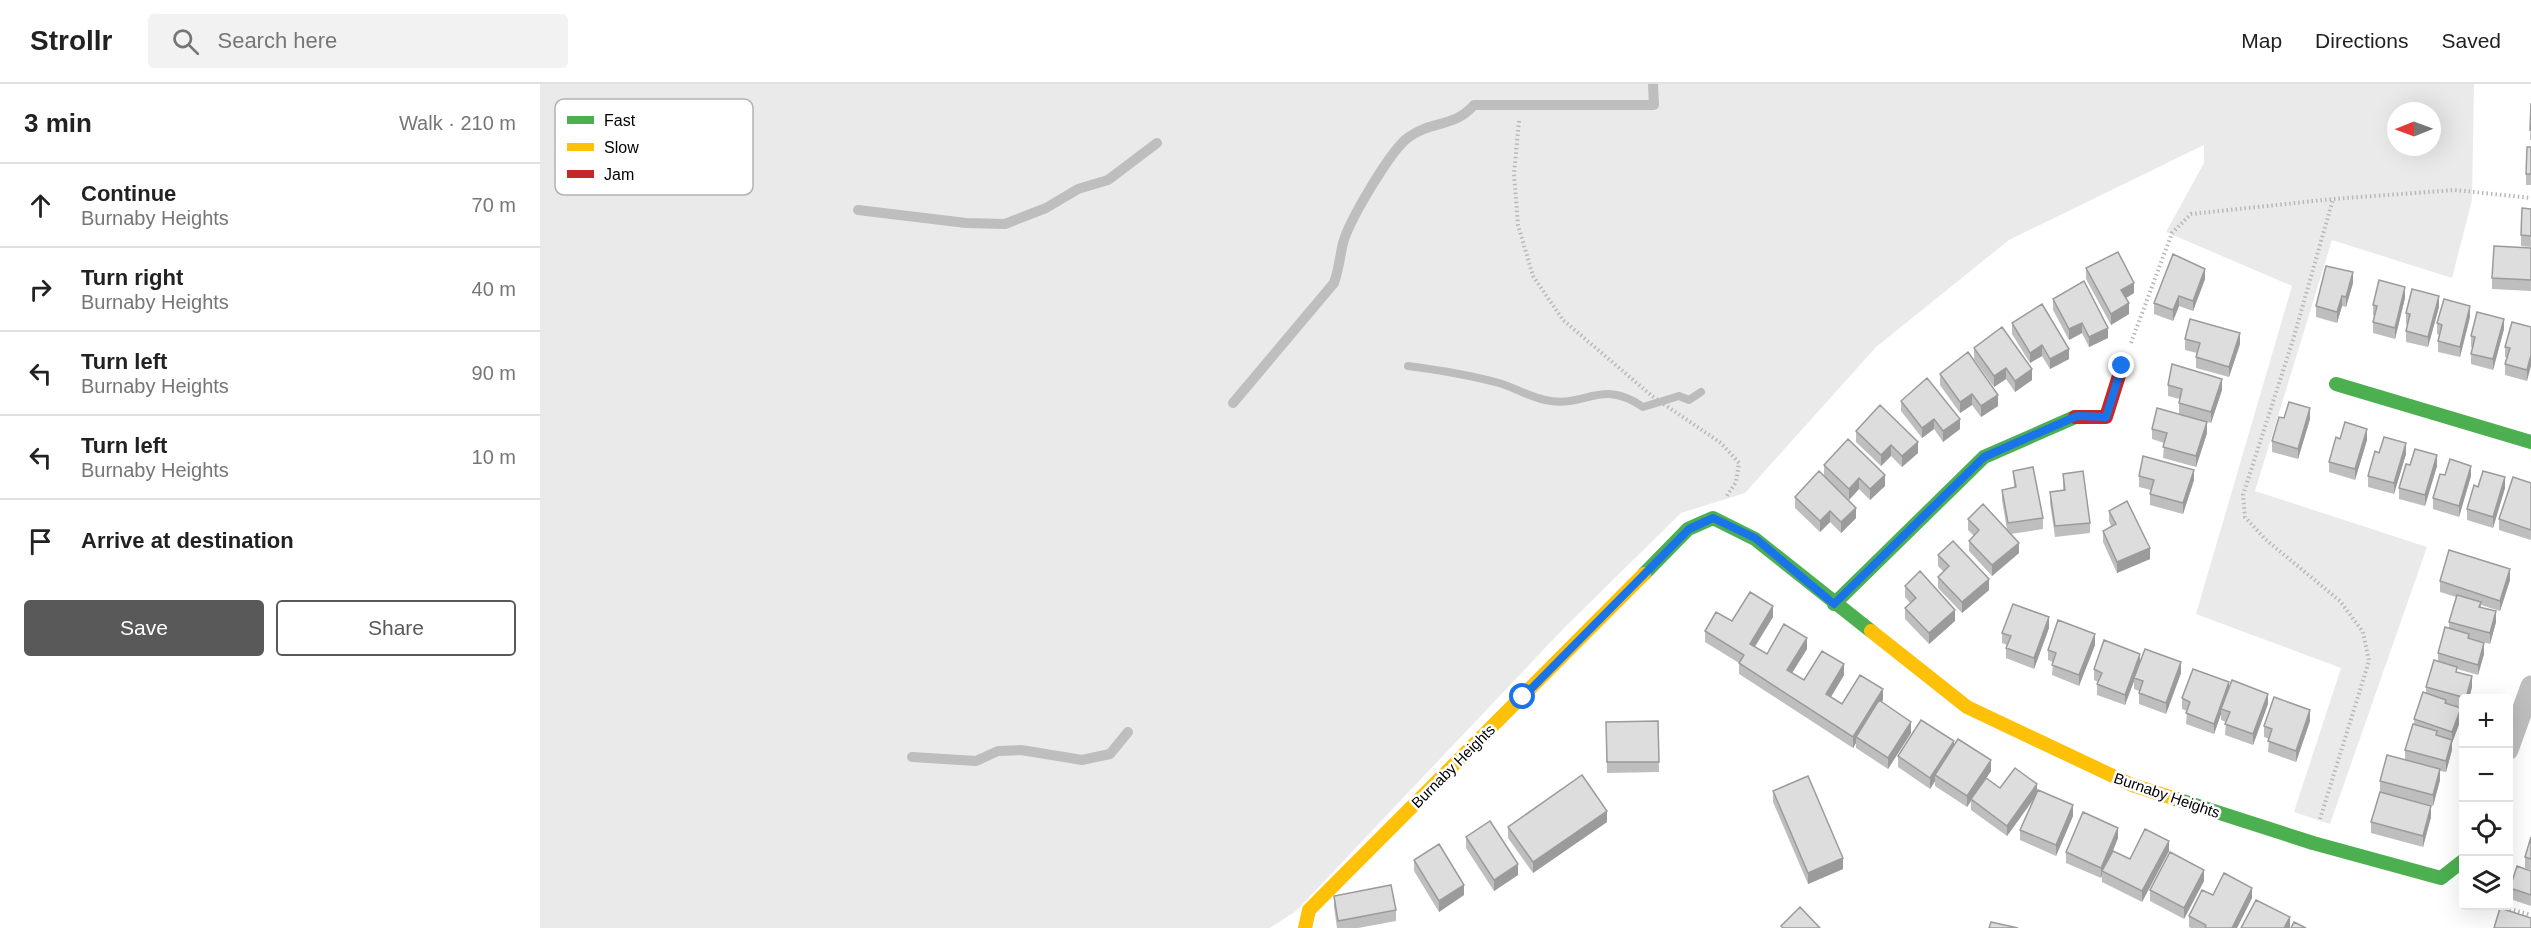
<!DOCTYPE html>
<html lang="en">
<head>
<meta charset="utf-8">
<style>
	:root { --surface:#fff; --page:#f2f2f2; --text:#222; --muted:#767676; --line:#e0e0e0; --accent:#595959 }
	body { margin:0; font-family:Helvetica,sans-serif; background:var(--page); color:var(--text) }
	.controls { position:absolute; right:18px; bottom:18px; display:grid; overflow:hidden; border-radius:6px; box-shadow:0 6px 24px #0002 }
	.controls button { width:54px; height:54px; display:grid; place-items:center; padding:0; border:0; border-bottom:2px solid var(--line); background:var(--surface); color:var(--text); font:30px sans-serif }
	.compass { position:absolute; left:1847px; top:18px; width:54px; height:54px; border-radius:50%; background:var(--surface); box-shadow:0 6px 24px #0002; rotate:269deg }
	.stop { position:absolute; width:18px; height:18px; margin:-14px; border:4px solid #1a73e8; border-radius:50%; background:#fff }
	.stop.end { background:#1a73e8; border-color:#fff; box-shadow:0 2px 6px #0008 }
	.list { margin:0; padding:0; list-style:none }
	h2 { display:flex; justify-content:space-between; align-items:center; height:78px; margin:0; padding:0 24px; font-size:26px }
	h2 small { font-size:20px; font-weight:400; color:var(--muted) }
	.list li { display:grid; grid-template-columns:39px 1fr auto; gap:18px; align-items:center; box-sizing:border-box; height:84px; padding:0 24px; border-top:2px solid var(--line) }
	.list b { display:block; font-size:22px; white-space:nowrap }
	.list p { margin:0; font-size:20px; white-space:nowrap; color:var(--muted) }
	.list em { font-size:20px; font-style:normal; color:var(--muted) }
	.actions { display:flex; gap:12px; padding:18px 24px }
	.actions a { flex:1; padding:14px 0; border:2px solid var(--accent); border-radius:6px; text-align:center; font-size:21px; color:var(--accent) }
	.actions .main { background:var(--accent); color:#fff }
	.icon { flex:none; width:33px; height:33px; fill:none; stroke:currentColor; stroke-width:2; stroke-linecap:round; stroke-linejoin:round }
	.map { position:relative; flex:none; width:1991px; height:844px; overflow:hidden }
	header { display:flex; align-items:center; gap:36px; box-sizing:border-box; height:84px; padding:0 30px; background:var(--surface); border-bottom:2px solid var(--line) }
	header strong { font-size:28px }
	nav { display:flex; gap:33px; margin-inline-start:auto; font-size:21px }
	.search { width:420px; height:54px; background:var(--page); display:flex; align-items:center; gap:15px; box-sizing:border-box; padding:0 21px; border-radius:6px; color:var(--muted); font-size:22px }
	main { display:flex }
	aside { flex:1; background:var(--surface) }
	.map>svg:first-child { display:block }
	.green { fill:#eaeaea; fill-rule:evenodd }
	.lines { fill:none; stroke-linecap:round; stroke-linejoin:round }
	.stream { stroke:#bcbcbc; stroke-width:8 }
	.path { stroke:#b8b8b8; stroke-width:4; stroke-dasharray:1.5 3; stroke-linecap:butt }
	.lane { stroke:#bebebe; stroke-width:10 }
	.street { stroke:#bebebe; stroke-width:21 }
	.fast { stroke:#4caf50; stroke-width:14 }
	.slow { stroke:#ffc107; stroke-width:14 }
	.jam { stroke:#c62828; stroke-width:14 }
	.wall { fill:#bebebe }
	.shaded-wall { fill:#9b9b9b }
	.building { fill:#ddd; stroke:#9b9b9b; stroke-width:1.5 }
	.route { stroke:#1a73e8; stroke-width:8 }
	.labels { text-anchor:middle; dominant-baseline:central; stroke-width:5; stroke-linejoin:round; paint-order:stroke }
	.street-label { font-size:15px; fill:#000; stroke:#fff }
	.key { fill:#fff; stroke:#b2b2b2; stroke-width:1.5 }
	.key-label { font-size:16px; fill:#000 }
</style>
</head>
<body>
<header>
<strong>Strollr</strong>
<div class="search"><svg class="icon" aria-label="search" viewBox="0 0 24 24"><circle cx="10" cy="10" r="6"/><path d="M15 15l6 6"/></svg>Search here</div>
<nav><a>Map</a><a>Directions</a><a>Saved</a></nav>
</header>
<main>
<aside>
<h2>3 min<small>Walk · 210 m</small></h2>
<ul class="list">
<li><svg class="icon" aria-label="ahead" viewBox="0 0 24 24"><path d="M12 20V5M6 11l6-6 6 6"/></svg><div><b>Continue</b><p>Burnaby Heights</p></div><em>70 m</em></li>
<li><svg class="icon" aria-label="right" viewBox="0 0 24 24"><path d="M7 20v-9h11M14 6l5 5-5 5"/></svg><div><b>Turn right</b><p>Burnaby Heights</p></div><em>40 m</em></li>
<li><svg class="icon" aria-label="left" viewBox="0 0 24 24"><path d="M17 20v-9H6M10 6l-5 5 5 5"/></svg><div><b>Turn left</b><p>Burnaby Heights</p></div><em>90 m</em></li>
<li><svg class="icon" aria-label="left" viewBox="0 0 24 24"><path d="M17 20v-9H6M10 6l-5 5 5 5"/></svg><div><b>Turn left</b><p>Burnaby Heights</p></div><em>10 m</em></li>
<li><svg class="icon" aria-label="arrive" viewBox="0 0 24 24"><path d="M6 21V4h12l-3 4 3 4H6"/></svg><div><b>Arrive at destination</b></div></li>
</ul>
<div class="actions"><a class="main">Save</a><a>Share</a></div>
</aside>
<div class="map">
<svg width="1991" height="844" viewBox="0 0 1991 844">
	<rect width="100%" height="100%" fill="#fff"/>
	<!-- green -->
	<path class="green" d="M0,0h1934l-2,116 -20,78 -120,-38 -77,251 172,56 -97,277 -36,-12 47,-144 -145,-54 96,-328 -126,-54 38,-69v-18l-195,95 -133,107 -131,146 -64,20 -117,115 -268,283 -26,17h-730zM1856,27h36v36h-36z"/>
	<g class="lines">
		<!-- stream -->
		<path class="stream" d="M868,282c31,4 61,9 91,17 17,5 34,16 52,18 36,5 52,-22 92,6l36,-11 10,4 12,-8"/>
		<!-- path -->
		<path class="path" d="M979,37l-5,53 4,51 15,51 30,44 89,76 69,47 18,20 -3,19 -10,15
			M1591,259l41,-110 19,-19 142,-15 122,-9 76,8
			M1780,735l49,-158 -6,-29 -23,-31 -75,-62 -20,-22 -2,-22 50,-155 40,-141
			M1961,822l30,9"/>
		<!-- lane -->
		<path class="lane" d="M318,126l108,13 39,1 41,-16 32,-19 30,-9 49,-37
			M693,319l101,-120c5,-14 6,-27 9,-40 6,-22 48,-94 66,-106 23,-17 45,-9 65,-32h180l-1,-21
			M372,673l64,4 22,-10 23,-1 61,10 28,-6 18,-22"/>
		<!-- street -->
		<path class="street" d="M1968,666l23,-64"/>
		<!-- fast -->
		<path class="fast" d="M1796,300l195,58
			M1104,490l44,-45 25,-11 42,21 116,92
			M1294,520l150,-147 91,-40
			M1633,714l140,45 128,35 23,-18"/>
		<!-- slow -->
		<path class="slow" d="M1331,547l96,76 165,78 41,13
			M765,844l4,-18 335,-336"/>
		<!-- jam -->
		<path class="jam" d="M1535,333h31l16,-51"/>
	</g>
	<!-- wall -->
	<path class="wall" d="M1991,19v37h-1z
		M1991,63v38h-5v-11z
		M1991,125v38l-10,-1v-11z
		M1991,164v43l-39,-2v-11z
		M1546,184l48,25 -8,5 3,16 -18,11 -25,-46z
		M1665,195l-12,32 -14,-5 -6,15 -19,-7v-11z
		M1813,199l-7,24 -4,-1 -5,17 -21,-6v-11z
		M1865,214l-10,41 -22,-6v-11l2,-6 -2,-1v-10z
		M1513,215l55,39 -19,9 -7,-14 -13,7 -16,-30z
		M1899,223l-11,40 -22,-5v-11l2,-6 -2,-1v-11z
		M1930,233l-10,40 -22,-5v-11l1,-6 -2,-1v-11z
		M1472,239l57,36 -19,10 -8,-13 -12,7 -18,-29z
		M1991,243l-4,54 -22,-6v-11l2,-6 -2,-1v-10z
		M1964,245l-11,41 -22,-6v-10l2,-7h-2v-11z
		M1645,255l55,5 -11,33 -33,-9v-11l1,-4 -12,-3z
		M1434,264l58,32 -17,12 -9,-13 -12,8 -20,-28z
		M1400,290l58,32 -17,11 -9,-12 -12,8 -20,-28z
		M1628,301l54,5 -11,33 -32,-9v-11l1,-4 -12,-3z
		M1361,317l59,28 -17,13 -9,-13 -12,9 -21,-27z
		M1744,334l26,1 -12,40 -26,-7v-11z
		M1612,345l55,4 -11,34 -33,-9 1,-15 -12,-4z
		M1316,347l62,22 -16,14 -11,-11 -10,10 -25,-24z
		M1800,355l27,1 -12,40 -26,-8v-10z
		M1839,369l27,1 -12,40 -26,-7v-11z
		M1284,381l61,21 -15,14 -11,-11 -10,11 -25,-24z
		M1870,381l27,1 -12,40 -26,-7v-11z
		M1473,387l30,47v11l-32,5 8,19 -27,23 -23,-25v-10l5,-5 -6,-6v-11l39,11 -5,-30v-10l12,-3z
		M1523,390l27,49v10l-35,4 -5,-34v-11l13,-2z
		M1599,392l55,4 -11,34 -33,-9v-11l1,-4 -12,-3z
		M1931,392l-12,41 -26,-8v-11z
		M1991,399v57l-32,-10v-11z
		M1965,404l-12,40 -26,-8v-11z
		M1255,413l61,21 -15,15 -11,-11 -10,10 -25,-24z
		M1569,427l41,48 -33,14 -14,-31v-11l8,-5 -2,-5z
		M1398,471l51,35 -27,23 -24,-25v-11l6,-5 -6,-6z
		M1970,496l-10,31 -19,-6v2l15,15 -6,22 -21,-6 15,16 -6,21 -21,-6v3l15,15 -3,12h-6v9l-17,-5 15,16 -9,24v7l-6,22 -6,-1v9l-7,26 -49,-13 47,24 -8,30 -52,-14v-11l9,-30v-11l25,-21v-10l9,-26v-5l12,-26v-6l12,-25v-9l11,-25v-6l7,-25 -16,-5v-11z
		M1365,502l50,35 -26,23 -24,-25v-11l5,-5 -5,-6z
		M1233,533l-18,30 12,7 40,-5 -15,24 12,7 40,-5 -13,22 11,7 41,-4 -2,2 30,31 -23,36 -32,-21v-5l-3,5 -114,-74v-11l-34,-21v-11l27,-10z
		M1509,544l-15,41 -28,-11v-10l1,-3 -5,-2v-10z
		M1555,561l-16,41 -27,-11 1,-13 -5,-2v-10z
		M1600,578l41,11 -15,41 -27,-10v-13l-5,-2v-8l-9,24 -28,-10v-11l1,-2 -4,-2v-11z
		M1689,605l39,15 -15,41 -28,-10 1,-13 -5,-2v-6l-7,20 -28,-10 1,-13 -5,-2v-11z
		M1118,637l1,51 -52,1 -1,-51z
		M1770,637l-14,41 -28,-10 1,-13 -5,-2v-11z
		M1414,662l37,25 -5,7 14,10 37,4 36,24 -17,40 -36,-16v-10l14,-31 -27,37 -36,-26v-9l-4,6 -32,-21v-5l-5,8 -32,-22v-11z
		M1233,707l70,78 -35,15 -35,-82z
		M1067,738l-74,51 -25,-35v-11z
		M926,753l52,38 -24,16 -28,-43z
		M1991,753v33l-6,-2v-11z
		M1578,754l-5,13 17,8 39,-8 -27,51 -40,-20v-7l-1,3 -35,-15v-11z
		M874,776l50,35 -25,17 -25,-41z
		M1991,787v35l-21,-7v-11z
		M1664,797l-20,38 -34,-18v-11z
		M1673,811l39,3 -15,30h-46l-2,-1v-11z
		M794,812l62,14v11l-38,7h-21l-3,-21z"/>
	<!-- shaded-wall -->
	<path class="shaded-wall" d="M1665,185v10l-12,32v-10z
		M1813,188v11l-7,24v-10z
		M1594,199v10l-13,8v-11z
		M1865,203v11l-10,41v-11z
		M1639,212v10l-6,15v-11z
		M1802,212v10l-5,17v-11z
		M1899,212v11l-11,40v-10z
		M1589,219v11l-18,11v-11z
		M1930,222v11l-10,40v-10z
		M1964,235v10l-11,41v-11z
		M1542,239v10l-13,7v-11z
		M1568,244v10l-19,9v-10z
		M1700,249v11l-11,33v-10z
		M1502,261v11l-12,7v-10z
		M1529,265v10l-19,10v-10z
		M1991,271v11l-4,15v-11z
		M1466,284v11l-12,8v-11z
		M1492,285v11l-17,12v-11z
		M1682,295v11l-11,33v-11z
		M1432,310v11l-12,8v-11z
		M1458,311v11l-17,11v-11z
		M1770,324v11l-12,40v-10z
		M1394,335v10l-12,9v-10z
		M1420,335v10l-17,13v-11z
		M1667,338v11l-11,34v-11z
		M1827,345v11l-12,40v-11z
		M1378,358v11l-16,14v-11z
		M1866,359v11l-12,40v-11z
		M1351,361v11l-10,10v-11z
		M1897,371v11l-12,40v-11z
		M1931,382v10l-12,41v-11z
		M1654,386v10l-11,34v-11z
		M1345,391v11l-15,14v-11z
		M1965,393v11l-12,40v-11z
		M1319,394v11l-10,11v-11z
		M1316,424v10l-15,15v-11z
		M1290,427v11l-10,10v-11z
		M1479,459v10l-27,23v-11z
		M1610,464v11l-33,14v-11z
		M1970,485v11l-10,31v-10z
		M1449,495v11l-27,23v-11z
		M1233,522v11l-23,37v-10z
		M1415,526v11l-26,23v-11z
		M1956,527v11l-6,22v-11z
		M1509,533v11l-15,41v-11z
		M1555,550v11l-16,41v-11z
		M1267,554v11l-20,32v-11z
		M1944,559v11l-6,21v-10z
		M1600,570v10l-6,14v3l-9,24v-10z
		M1641,578v11l-15,41v-11z
		M1304,580v11l-18,30v-11z
		M1932,592v11l-3,12h-3z
		M1689,598v11l-8,16v5l-7,20v-10z
		M1343,605v11l-25,39 -2,-2v6l-3,5v-11z
		M1728,610v10l-15,41v-11z
		M1921,624v11l-9,24v-11z
		M1770,626v11l-14,41v-11z
		M1371,638v11l-23,36v-11z
		M1912,656v10l-6,22v-11z
		M1414,657v11l-19,23v6l-5,8v-11z
		M1451,676v11l-19,29 -1,-1v2l-4,6v-11z
		M1900,685v11l-7,26v-11z
		M1497,700v10l-30,42v-10z
		M1533,721v11l-17,40v-11z
		M1891,722v11l-8,30v-11z
		M1067,727v11l-74,51v-11z
		M1578,744v10l-14,34 -2,-1v4l-1,3v-10z
		M1629,757v10l-27,51v-11z
		M1303,774v11l-35,15v-11z
		M978,780v11l-24,16v-11z
		M1664,786v11l-20,38v-11z
		M924,801v10l-25,17v-11z
		M1712,804v10l-15,30h-5z
		M1750,833v11h-6z"/>
	<!-- building -->
	<path class="building" d="M1991,19v27h-1z
		M1987,63h4v27h-5z
		M1982,124l9,1v27l-10,-1z
		M1954,162l37,2v32l-39,-2z
		M1578,168l16,31 -13,7 8,13 -18,11 -25,-46z
		M1633,170l32,15 -12,32 -14,-5 -6,14 -19,-7z
		M1786,182l27,6 -7,25 -4,-1 -5,16 -21,-6z
		M1839,196l26,7 -10,41 -22,-6 4,-16 -4,-1z
		M1544,197l24,47 -19,9 -7,-14 -13,6 -16,-30z
		M1872,205l27,7 -11,41 -22,-6 4,-17 -4,-1z
		M1904,215l26,7 -10,41 -22,-6 4,-16 -5,-2z
		M1502,220l27,45 -19,10 -8,-14 -12,8 -18,-30z
		M1937,228l27,7 -11,40 -22,-5 4,-17 -4,-1z
		M1650,235l50,14 -11,34 -33,-10 4,-14 -15,-4z
		M1972,238l19,5v28l-4,15 -22,-6 5,-16 -5,-1z
		M1462,243l30,42 -17,12 -9,-13 -12,8 -20,-28z
		M1428,268l30,43 -17,11 -9,-12 -12,8 -20,-28z
		M1632,280l50,15 -11,33 -32,-9 3,-14 -14,-4z
		M1387,294l33,41 -17,12 -9,-12 -12,9 -21,-27z
		M1749,318l21,6 -12,41 -26,-8 7,-24 5,1z
		M1340,321l38,37 -16,14 -11,-11 -10,10 -25,-24z
		M1617,324l50,14 -11,34 -33,-9 4,-14 -15,-4z
		M1805,338l22,7 -12,40 -26,-7 7,-25 4,2z
		M1844,353l22,6 -12,40 -26,-7 7,-25 4,2z
		M1308,355l37,36 -15,14 -11,-11 -10,11 -25,-24z
		M1875,365l22,6 -12,40 -26,-7 7,-24 4,1z
		M1603,372l51,14 -11,33 -33,-9 4,-14 -15,-4z
		M1910,375l21,7 -12,40 -26,-8 7,-24 5,1z
		M1493,383l10,51 -35,5 -6,-33 14,-3 -3,-16z
		M1279,387l37,37 -15,14 -11,-11 -10,10 -25,-24z
		M1543,387l7,52 -35,3 -5,-34 15,-2 -2,-16z
		M1943,387l22,6 -12,40 -26,-8 7,-24 4,2z
		M1973,393l18,6v47l-32,-11z
		M1587,417l23,47 -33,14 -14,-31 13,-7 -7,-13z
		M1443,420l36,39 -27,22 -23,-24 10,-11 -11,-11z
		M1413,457l36,38 -27,23 -24,-25 11,-11 -11,-11z
		M1909,466l61,19 -10,32 -60,-20z
		M1380,487l35,39 -26,23 -24,-25 11,-10 -11,-12z
		M1210,508l23,14 -23,38 17,10 17,-30 23,14 -20,32 17,10 18,-29 22,13 -18,30 16,10 18,-29 23,14 -30,48 -114,-74 5,-8 -39,-24 11,-19 16,9z
		M1917,511l24,7 -2,5 17,4 -6,22 -41,-11z
		M1473,520l36,13 -15,41 -28,-10 5,-12 -9,-3z
		M1518,536l37,14 -16,41 -27,-10 4,-12 -8,-3z
		M1905,543l24,7 -1,4 16,5 -6,22 -40,-12z
		M1564,556l36,14 -15,41 -28,-11 5,-11 -8,-4z
		M1605,565l36,13 -15,41 -27,-10 4,-12 -9,-3z
		M1894,576l23,7 -1,5 16,4 -6,22 -40,-11z
		M1653,585l36,13 -15,42 -28,-11 4,-11 -8,-4z
		M1692,596l36,14 -15,40 -28,-10 5,-12 -9,-3z
		M1883,608l23,8 -1,3 16,5 -9,24 -38,-13z
		M1734,613l36,13 -14,41 -28,-10 4,-12 -8,-3z
		M1339,616l32,22 -23,36 -32,-21z
		M1381,636l33,21 -24,37 -32,-22z
		M1118,637l1,41h-52l-1,-40z
		M1873,640l24,7 -1,4 16,5 -6,21 -41,-11z
		M1418,655l33,21 -24,36 -32,-21z
		M1847,671l53,14 -7,26 -53,-14z
		M1475,684l22,16 -30,42 -36,-27 15,-21 14,10z
		M1042,691l25,36 -74,51 -25,-35z
		M1268,692l35,82 -35,15 -35,-82z
		M1498,706l35,15 -17,40 -36,-15z
		M1840,708l51,14 -8,30 -52,-14z
		M1543,728l35,16 -17,40 -35,-16z
		M950,737l28,43 -24,16 -28,-43z
		M1605,745l24,12 -27,50 -40,-20 11,-20 17,8z
		M1991,753v22l-6,-2z
		M899,760l25,41 -25,16 -25,-41z
		M1630,768l34,18 -20,38 -34,-18z
		M1977,782l14,5v24l-21,-7z
		M1684,789l28,15 -20,40h-27l1,-3 -17,-9 13,-26 11,5z
		M851,801l5,25 -58,11 -4,-25z
		M1716,816l34,17 -6,11h-43z
		M1260,823l20,21h-37l-2,-2z
		M1960,824l31,10v10h-37z
		M1451,838l27,6h-29z
		M1754,838l12,6h-15z"/>
	<g class="lines">
		<!-- route -->
		<path class="route" d="M983,613l166,-168 24,-11 42,20 79,66 150,-147 93,-41 29,1 16,-51"/>
	</g>
	<g class="labels">
		<!-- street labels -->
		<g class="street-label">
			<text transform="translate(913 682) rotate(-45)">Burnaby Heights</text>
			<text transform="translate(1627 711) rotate(19)">Burnaby Heights</text>
		</g>
	</g>
	<!-- legend -->
	<rect x="15" y="15" width="198" height="96" rx="9" class="key"/>
	<rect x="27" y="32" width="27" height="8" fill="#4caf50"/>
	<rect x="27" y="59" width="27" height="8" fill="#ffc107"/>
	<rect x="27" y="86" width="27" height="8" fill="#c62828"/>
	<g class="key-label">
		<text x="64" y="42">Fast</text>
		<text x="64" y="69">Slow</text>
		<text x="64" y="96">Jam</text>
	</g>
</svg>
<div class="controls">
<button>+</button>
<button>−</button>
<button><svg class="icon" aria-label="locate" viewBox="0 0 24 24"><circle cx="12" cy="12" r="6"/><path d="M12 2v4M12 18v4M2 12h4M18 12h4"/></svg></button>
<button><svg class="icon" aria-label="layers" viewBox="0 0 24 24"><path d="M12 4l9 5-9 5-9-5zM3 14l9 5 9-5"/></svg></button>
</div>
<svg class="compass" viewBox="-18 -18 36 36"><path d="M0-13l5 13h-10z" fill="#e53935"/><path d="M0 13l5-13h-10z" fill="#767676"/></svg>
<div class="stop" style="left:983px;top:613px"></div>
<div class="stop end" style="left:1582px;top:282px"></div>
</div>
</main>
</body>
</html>
